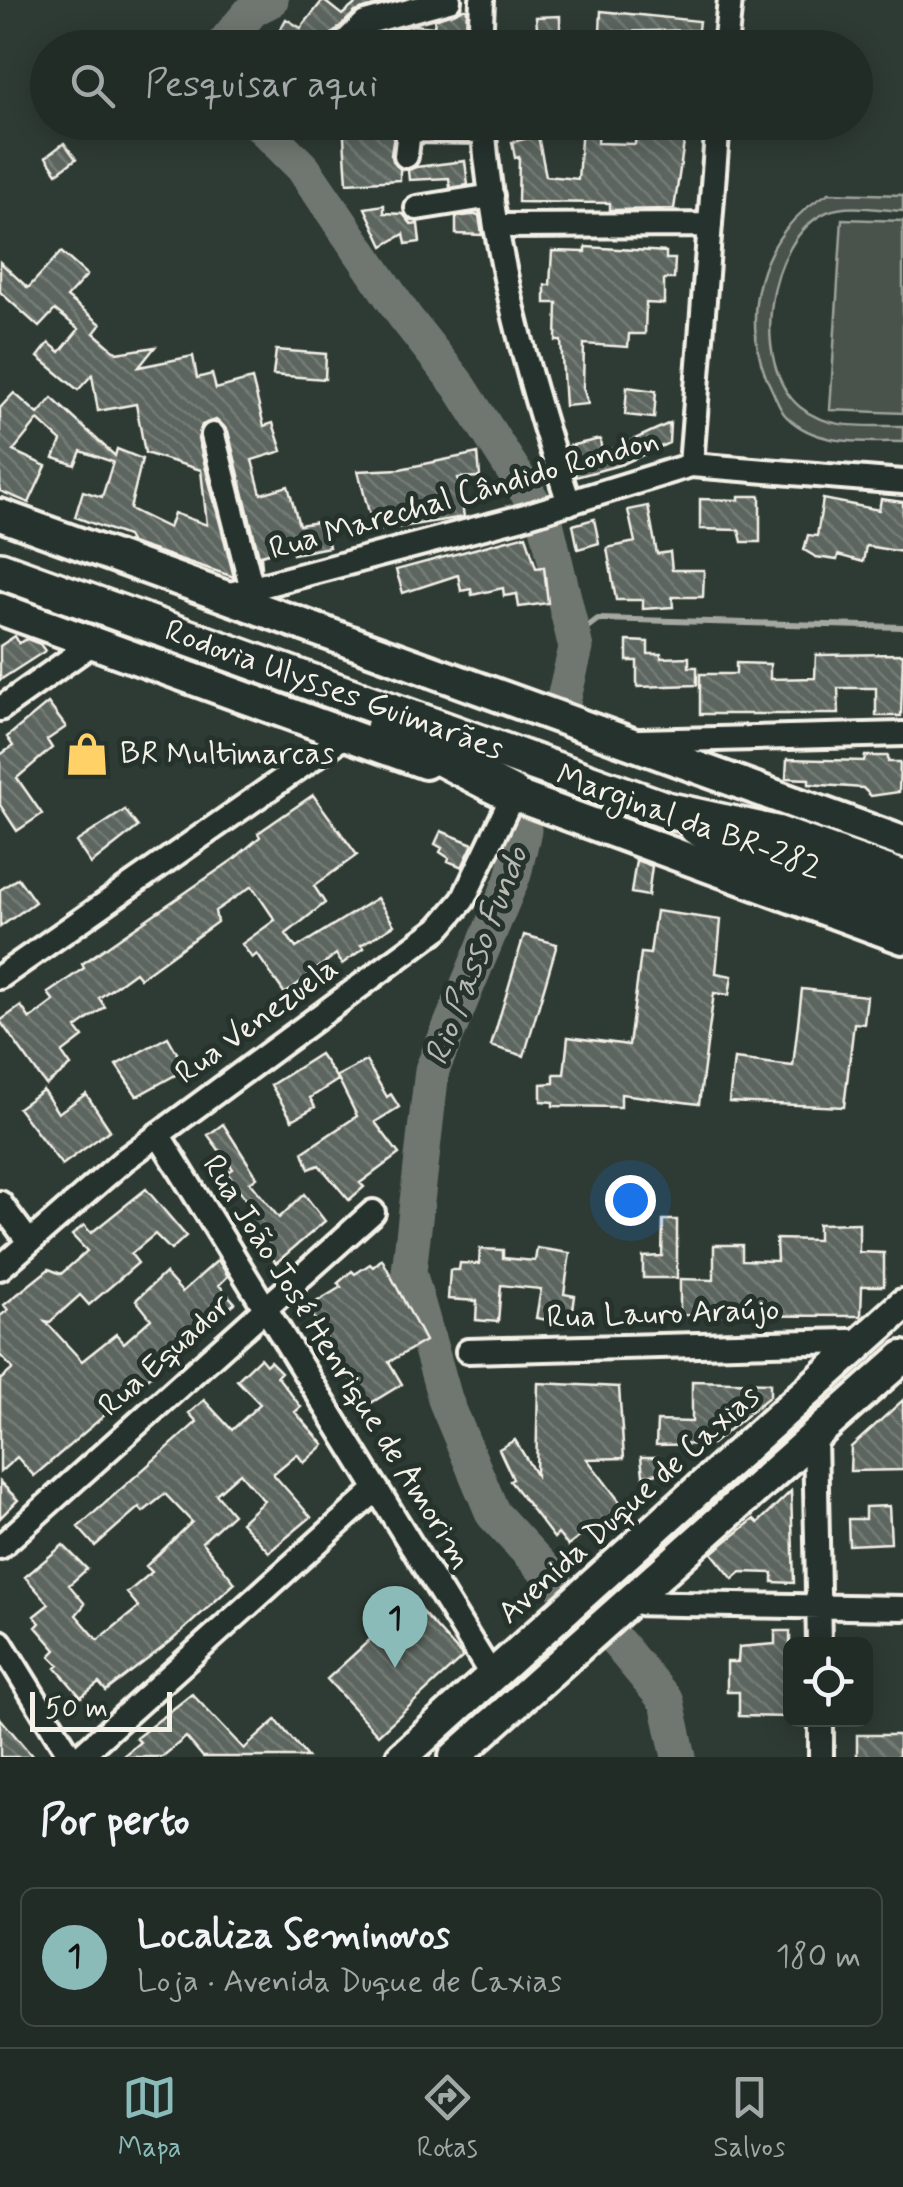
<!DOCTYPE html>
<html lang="pt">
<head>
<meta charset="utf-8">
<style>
	:root { --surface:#222c27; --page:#2e3833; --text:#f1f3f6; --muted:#a2a7a7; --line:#3f4844; --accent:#8bbbb9 }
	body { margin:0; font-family:Mynerve,sans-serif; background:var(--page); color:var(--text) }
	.controls { position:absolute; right:30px; bottom:30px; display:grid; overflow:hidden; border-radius:15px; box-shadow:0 5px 25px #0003 }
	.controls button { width:90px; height:90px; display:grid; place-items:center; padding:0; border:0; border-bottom:2px solid var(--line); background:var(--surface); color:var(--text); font:50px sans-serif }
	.scale { position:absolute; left:30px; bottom:25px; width:142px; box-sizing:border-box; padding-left:10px; border:5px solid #f4f1e8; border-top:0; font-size:28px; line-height:35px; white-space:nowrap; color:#f4f1e8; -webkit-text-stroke:8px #26332d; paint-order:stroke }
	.you { position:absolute; left:630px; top:1200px; width:35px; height:35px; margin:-25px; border:8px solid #fff; border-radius:50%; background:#1a73e8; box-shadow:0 0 0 15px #1a73e833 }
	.badge { display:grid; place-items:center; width:65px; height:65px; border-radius:50%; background:var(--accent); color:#111; font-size:32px; font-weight:700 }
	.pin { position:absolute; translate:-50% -82px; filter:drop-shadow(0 2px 5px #0008) }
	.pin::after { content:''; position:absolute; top:52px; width:35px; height:30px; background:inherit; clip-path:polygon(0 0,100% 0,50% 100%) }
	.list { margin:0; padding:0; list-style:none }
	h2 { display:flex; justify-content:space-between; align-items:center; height:130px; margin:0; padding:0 40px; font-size:42px }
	h2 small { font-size:32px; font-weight:400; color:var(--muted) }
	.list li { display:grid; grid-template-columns:65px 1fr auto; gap:30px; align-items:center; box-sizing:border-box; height:140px; margin:0 20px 20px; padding:0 20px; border:2px solid var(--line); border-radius:15px }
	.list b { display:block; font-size:38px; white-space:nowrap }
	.list p { margin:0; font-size:32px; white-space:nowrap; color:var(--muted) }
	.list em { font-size:32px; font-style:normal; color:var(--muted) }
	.icon { flex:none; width:55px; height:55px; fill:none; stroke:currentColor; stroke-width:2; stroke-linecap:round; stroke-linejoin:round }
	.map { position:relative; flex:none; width:903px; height:1757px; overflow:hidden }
	.search { position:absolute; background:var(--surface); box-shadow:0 5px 25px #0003; left:30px; right:30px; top:30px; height:110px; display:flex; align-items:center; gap:25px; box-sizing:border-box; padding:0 35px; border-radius:55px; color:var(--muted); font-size:38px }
	.sheet { height:290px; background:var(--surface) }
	nav { display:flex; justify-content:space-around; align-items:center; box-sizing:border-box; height:140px; border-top:2px solid var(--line); background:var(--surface); font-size:28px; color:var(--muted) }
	nav a { display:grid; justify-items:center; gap:5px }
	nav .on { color:var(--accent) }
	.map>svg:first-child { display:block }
	.garden { fill:#48524c; stroke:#9ea29a; stroke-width:2.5 }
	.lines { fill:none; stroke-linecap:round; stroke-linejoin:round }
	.stream { stroke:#a4a8a0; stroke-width:6 }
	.river { stroke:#6f7770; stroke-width:35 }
	.building { fill:url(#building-back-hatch); stroke:#f4f1e8; stroke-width:2.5 }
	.minor-casing { stroke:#f4f1e8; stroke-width:30 }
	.major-casing { stroke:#f4f1e8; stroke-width:38 }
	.highway-casing { stroke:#f4f1e8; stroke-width:42 }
	.minor { stroke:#26332d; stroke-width:22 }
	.major { stroke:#26332d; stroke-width:30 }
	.highway { stroke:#26332d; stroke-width:35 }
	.labels { text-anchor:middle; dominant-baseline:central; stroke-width:10; stroke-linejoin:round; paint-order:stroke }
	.street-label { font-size:32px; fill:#f4f1e8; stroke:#26332d }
	.poi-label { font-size:32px; fill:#f4f1e8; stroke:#26332d; text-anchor:start }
	.water-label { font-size:35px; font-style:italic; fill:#b8bab2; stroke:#26332d }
</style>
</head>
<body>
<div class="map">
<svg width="903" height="1757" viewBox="0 0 903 1757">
	<defs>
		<pattern id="building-back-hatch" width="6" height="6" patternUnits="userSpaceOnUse" patternTransform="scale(2.5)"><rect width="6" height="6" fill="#5c655e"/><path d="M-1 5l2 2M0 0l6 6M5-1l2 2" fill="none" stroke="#747c75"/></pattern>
	</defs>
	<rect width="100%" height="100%" fill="#2e3b34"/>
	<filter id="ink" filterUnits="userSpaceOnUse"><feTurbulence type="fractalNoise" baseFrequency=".01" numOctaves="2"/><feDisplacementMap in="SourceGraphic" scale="20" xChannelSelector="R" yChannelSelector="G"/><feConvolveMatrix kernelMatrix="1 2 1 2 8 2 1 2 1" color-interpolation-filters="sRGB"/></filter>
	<g filter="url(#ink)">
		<!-- garden -->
		<path class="garden" d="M829,193l74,2v16c-22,-1 -56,-8 -76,1 -60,27 -78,152 -27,195 29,24 68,18 103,19v16c-40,-1 -85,5 -116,-25 -7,-6 -11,-19 -15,-27 -36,-69 -14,-159 57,-197z
			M842,219l61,2v192l-73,-3z"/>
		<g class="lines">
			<!-- stream -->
			<path class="stream" d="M576,648l10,-20 12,-9 305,8"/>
			<!-- river -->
			<path class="river" d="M220,48l33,-39 18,-9
				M257,122l46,46 102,149 55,70 86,135 30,126 -15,62
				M524,830l-10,44 -82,196 -23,202 37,130 47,112 62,67
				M618,1643l49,59 12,55"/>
		</g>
		<!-- building -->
		<path class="building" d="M323,0l19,15 18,-15h32l-37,12 -26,25 -5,11h-17l-28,-16 7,-13 15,9z
			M461,9h6l-2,39h-104l12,-12 40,-11 21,2 1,-8z
			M601,11l98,10 -1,9 -98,2z
			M560,16v32h-21l-3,-31z
			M343,122h53l-5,33 9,14v11l-53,3z
			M654,122h28l-1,14h4l-11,73 -64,1v-7l-92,-1 1,-45 -4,1 -3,-16 26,-6 8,40 32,3 4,-52 16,2 -1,14 38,1 2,-20z
			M64,143l12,16 -19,14 -11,-16z
			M465,161l3,24 -18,3 -1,-10 -40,2 -1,-10 8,-3z
			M384,205v8l19,1 9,11 6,-1 2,18 -14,2 -2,-10 -21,12 -18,-38z
			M471,215h8l3,20 -26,-1v-17z
			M586,247l80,5v7h9l-1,20h-10v25l-18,-1 -1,31h-16l-1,13 -44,-3 -1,43 5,17 -23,2 -4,-65h-5l1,-38h-12v-18h5l2,-34 34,1z
			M61,252l26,23 -20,22 34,27 -7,9 23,20 38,-6 -16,20 54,-11 4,22 15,-4 4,15 36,-10 12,47 9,-3 9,28 -30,9 9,34 27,-8 11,39 25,-4 5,26 -36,7 -2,-7 -30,8 1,13 -34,-137 -12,-11 -14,5 -4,14 36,138 -103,-34 -4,-7 -52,-19 8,-26 19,6 11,-35 -32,-11 -6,14 -21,-7 7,-17 -23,-21 -25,31 33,15 -17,37 -29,-12v-83l14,-15 24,21 14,-16 63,58 2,-7 25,10 -12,50 39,19 5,-15 33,12 -6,-55 -56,-17 -9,-49 -38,7 -6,-36 -14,15 -40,-33 11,-14 11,9 19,-23 -24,-19 -16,17 -39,-35v-30l28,26z
			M276,350l50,4 -1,25 -52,-4z
			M627,387l29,4 -2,27 -29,-3z
			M670,423l-1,20 -46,21 -47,13 -7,-31 31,-7 2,15z
			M478,453l2,24 -22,1 6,39 -90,14 -16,-60 42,-2z
			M739,496h21v46h-18l-3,-12 -39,-1v-30l39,1z
			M823,499l56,11 2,-11 22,3v50l-37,-6 -3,16 -25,-7 -1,5 -21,-3 -12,-7 4,-15 9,1z
			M648,506l9,48 13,-2 2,18h32l-1,27h-31l1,10 -30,2v-9h-27l-9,-52 28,-6 -7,-32z
			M594,519l5,24 -21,6 -5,-24z
			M526,535l10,33 8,-1 4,36 -29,4 -2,-13 -13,2 -1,-8 -31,7 -1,-6 -10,2 -3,-16 -55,18 -7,-23z
			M15,636l4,7 8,-4 13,5 5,7 -45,29v-34z
			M627,641l21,1v12h13v4l28,-1v10h8v18l-60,2v-26h-10z
			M903,654l-2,62h-25v-28h-38l1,26h-139v-40h36v-11l34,1v15l45,-1 1,-23z
			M48,703l18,24 -19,13 5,8 -35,30 25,36 -25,17 -17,-26v-50l13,-9 -6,-9z
			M865,756h23v6h12l-1,30 -28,4 -8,-8 -54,-4v-5l-23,-1 1,-19 77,2z
			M313,795l44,60 -43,31 11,17 -39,31 10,14 81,-50 17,27 -33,20 3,3 -22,16 -6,-10 -51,40 -28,-40 -5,4 -10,-14 33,-24 -23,-34 -37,25 2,11 -59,43 -18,13 -5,-6 -36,26 6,9 -29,21 7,9 -21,16 9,13 -25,19 -46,-64 21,-15 9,13 24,-18 -6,-8 36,-25 -2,-4 152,-105 26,-22 -2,-4z
			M125,810l13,17 -47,37 -15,-22z
			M441,831l32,13 -11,23 -14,-6 1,-3 -9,-6 2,-4 -7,-4z
			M636,860l16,6 -4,30 -17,-3z
			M18,878l17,24 -35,25v-37z
			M656,911l65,9 -5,53 16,3 -3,19 -15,-2 -15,111 -78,-10v13l-68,-1v-4l-12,-1v-17l13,-1v-9h10l4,-37 61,8 12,-92 9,1z
			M524,935l33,9 -33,112 -33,-10z
			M802,989l65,7 -3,28 -10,-1 -10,84 -115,-5 5,-43 59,7z
			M168,1037l18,32 -49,27 -21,-31z
			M320,1054l18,26 -28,18 5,9 -23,13 -21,-35z
			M366,1061l21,36 4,-3 8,13 -24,15 24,32 -39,29 4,4 -15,13 -30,-35 -10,4 -6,-17 54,-36 -20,-40z
			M43,1090l15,23 28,-19 24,36 -48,35 -44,-57z
			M223,1124l34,53 -7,5 29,36 25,-24 21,27 -49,42 -33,-46 10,-8 -26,-36 6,-4 -25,-34z
			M146,1189l40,47 -15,14 -16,-16 -24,20 7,9 -49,42 -9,-10 -30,27 -5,-1 37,40 34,-27 8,9 27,-24 -15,-19 29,-27 17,19 36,-32 10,16 -9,9 16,18 -201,173 -17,-19 -17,15v-92l13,-11 -13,-14v-39l8,-6 -4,-5 45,-36 12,5 26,-23 -15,-16 12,-10 7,8z
			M663,1220h14v58h-34v-21l19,-1z
			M859,1223v29l25,1v33h-22l-1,30 -181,-1v-36l34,1v-35h28v15l35,1 -1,-22 42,1v-16z
			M537,1248l33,5 -6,41 11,2 -4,28 -35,-6 5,-29 -40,-4 -3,37 -22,-2 1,-19 -29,-2 2,-29h9l1,-7 19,1 1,-15 23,1v8l32,3z
			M382,1259l43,82 -36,21 13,22 -36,22 -58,-99 33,-20 -3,-4 14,-12 3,3 15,-10 3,3z
			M260,1358l6,7 4,-4 11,11 -4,4 24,31 -6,5 29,33 -20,18 -7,-9 -24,20 38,43 -42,35 -28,-30 23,-21 -24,-28 -24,21 17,20 -31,28 33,41 -65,59 -64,49 -7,-8 -18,14 -25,-29 3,-3 -9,-9 6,-6 -20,-23 4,-4 -6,-7 15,-12 -24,-27 38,-32 24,24 -18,16 16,19 -9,11 22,25 41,-33 -12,-14 25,-21 -6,-6 46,-44 -27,-28 -22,18 -4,-5 -44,39 -17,-19 119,-105 -8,-9 15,-13 28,30 28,-26 -23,-24z
			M692,1381l78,2v13l-58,48 -56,1 1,-24 35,1z
			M538,1383l81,4 5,71 -37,1 40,52 -29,25 -7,-8 -23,18 -10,-12 -4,4 -44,-57 3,-2 -14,-30 16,-9 21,35z
			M903,1400v70l-53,1 1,-24z
			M641,1457h19l1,16 -18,2z
			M0,1482l18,18 -18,18z
			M791,1491l3,92 -21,-1v-9l-32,-1 -8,7 -21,-26 42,-34 4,4z
			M889,1506l2,37 -42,2 -1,-26h17v-12z
			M412,1601l51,56 -85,78 -51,-56z
			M775,1631h15v86l-51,-1v-24h-12v-30h11l1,-15 36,-3z
			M192,1694l52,55 32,-29 31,37h-104l-17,-20 -24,20h-40l18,-15 -4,-4z
			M0,1718l33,39h-33z
			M857,1735h42v22h-42z"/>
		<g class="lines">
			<!-- minor casing -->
			<g class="minor-casing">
				<path id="minor" d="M339,48l26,-25 84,-23
					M480,48l2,-48
					M725,48l5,-48
					M483,122c9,129 46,259 86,381
					M406,156l3,-26 75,1
					M417,208l75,-12
					M497,226l213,-1
					M213,435l39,154
					M691,465l27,-343
					M223,596l299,-79 169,-52 212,17
					M0,709l93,-66
					M639,741l264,-7
					M0,977l346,-242
					M158,1134l334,542
					M0,1203l29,39
					M0,1268l124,-108 315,-232 24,-28 50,-105
					M468,1351l382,-10 9,4
					M815,1435l4,209
					M0,1547l373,-335
					M627,1603l276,5
					M0,1642l71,115
					M821,1720v37
					M79,1757l298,-268"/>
			</g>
			<!-- major casing -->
			<g class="major-casing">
				<path id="major" d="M0,515l903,327
					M0,609l425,154
					M492,787l411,151
					M402,1757l501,-452
					M455,1757l448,-400"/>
			</g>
			<!-- highway casing -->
			<g class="highway-casing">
				<g id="highway">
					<path id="s1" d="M0,570l666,240 110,24 127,45"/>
					<path d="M384,728l129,67"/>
					<path d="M697,827l61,34 145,52"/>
				</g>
			</g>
			<!-- minor -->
			<use href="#minor" class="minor"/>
			<!-- major -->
			<use href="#major" class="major"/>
			<!-- highway -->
			<use href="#highway" class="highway"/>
		</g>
	</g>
	<!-- icons -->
	<defs>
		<g id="shop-bare" transform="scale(3.45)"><path d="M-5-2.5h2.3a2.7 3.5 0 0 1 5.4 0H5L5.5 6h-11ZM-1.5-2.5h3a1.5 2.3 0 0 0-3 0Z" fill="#ffd166" stroke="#26332d" stroke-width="2.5" paint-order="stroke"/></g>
	</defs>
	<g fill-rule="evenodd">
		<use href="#shop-bare" x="87" y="754"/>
	</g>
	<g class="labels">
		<!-- street labels -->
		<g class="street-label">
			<text transform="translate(464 495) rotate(-16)">Rua Marechal Cândido Rondon</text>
			<text stroke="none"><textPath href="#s1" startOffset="355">Rodovia Ulysses Guimarães</textPath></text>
			<text transform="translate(689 822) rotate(20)">Marginal da BR-282</text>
			<text transform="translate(257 1021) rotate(-36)">Rua Venezuela</text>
			<text transform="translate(663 1314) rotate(-2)">Rua Lauro Araújo</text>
			<text transform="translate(165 1356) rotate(-42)">Rua Equador</text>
			<text transform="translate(337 1362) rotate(58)">Rua João José Henrique de Amorim</text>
			<text transform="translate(629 1505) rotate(-42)">Avenida Duque de Caxias</text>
		</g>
		<!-- poi labels -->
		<g class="poi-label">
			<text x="120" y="754">BR Multimarcas</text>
		</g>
		<!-- water labels -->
		<g class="water-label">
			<text transform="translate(477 956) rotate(-69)">Rio Passo Fundo</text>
		</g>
	</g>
</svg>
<div class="controls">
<button><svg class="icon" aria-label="locate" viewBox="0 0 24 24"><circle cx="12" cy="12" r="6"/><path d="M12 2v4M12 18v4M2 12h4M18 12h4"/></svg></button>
</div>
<div class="scale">50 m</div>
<div class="you"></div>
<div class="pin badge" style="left:395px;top:1668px">1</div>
<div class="search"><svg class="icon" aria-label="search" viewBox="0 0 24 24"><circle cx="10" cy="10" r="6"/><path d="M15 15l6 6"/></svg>Pesquisar aqui</div>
</div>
<section class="sheet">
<h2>Por perto<small></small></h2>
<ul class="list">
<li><span class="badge">1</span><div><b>Localiza Seminovos</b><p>Loja · Avenida Duque de Caxias</p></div><em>180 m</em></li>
</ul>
</section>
<nav>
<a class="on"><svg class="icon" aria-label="map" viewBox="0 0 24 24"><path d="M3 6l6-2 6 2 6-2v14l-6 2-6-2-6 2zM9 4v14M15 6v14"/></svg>Mapa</a>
<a><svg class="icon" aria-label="directions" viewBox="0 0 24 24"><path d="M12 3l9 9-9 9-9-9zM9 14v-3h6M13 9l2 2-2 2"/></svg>Rotas</a>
<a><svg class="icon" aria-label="saved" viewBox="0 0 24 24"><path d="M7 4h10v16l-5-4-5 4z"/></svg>Salvos</a>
</nav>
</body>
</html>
